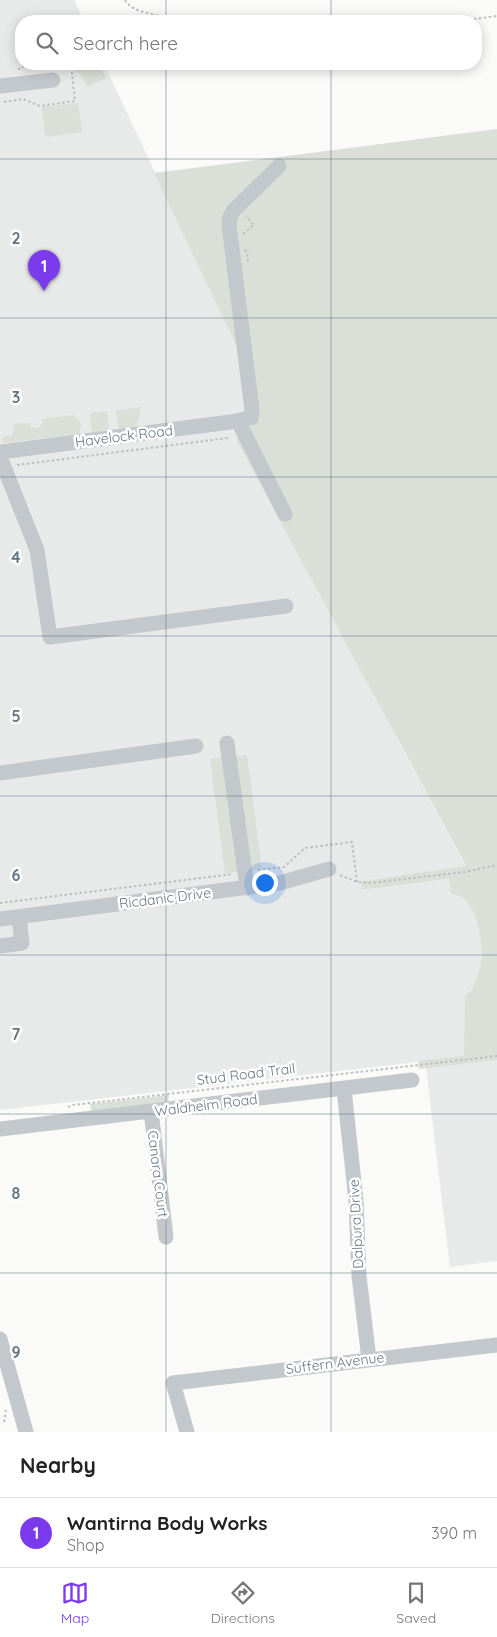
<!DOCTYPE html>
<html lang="en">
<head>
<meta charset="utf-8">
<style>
	:root { --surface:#fff; --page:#f2f2f2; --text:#222; --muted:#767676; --line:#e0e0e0; --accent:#7c3aed }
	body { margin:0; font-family:Quicksand,sans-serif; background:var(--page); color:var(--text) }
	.you { position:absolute; left:264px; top:882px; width:18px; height:18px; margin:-12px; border:4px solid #fff; border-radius:50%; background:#1a73e8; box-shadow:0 0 0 8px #1a73e833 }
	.badge { display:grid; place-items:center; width:32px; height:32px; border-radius:50%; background:var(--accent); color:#fff; font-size:16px; font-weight:700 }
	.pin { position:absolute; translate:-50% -41px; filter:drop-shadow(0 1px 2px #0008) }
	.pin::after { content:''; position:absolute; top:26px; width:18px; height:15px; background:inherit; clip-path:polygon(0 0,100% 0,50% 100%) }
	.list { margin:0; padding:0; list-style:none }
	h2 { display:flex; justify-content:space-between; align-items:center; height:65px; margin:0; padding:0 20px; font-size:21px }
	h2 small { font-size:16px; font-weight:400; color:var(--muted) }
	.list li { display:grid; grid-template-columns:32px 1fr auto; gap:15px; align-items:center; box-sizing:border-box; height:70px; padding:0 20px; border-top:1px solid var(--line) }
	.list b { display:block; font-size:19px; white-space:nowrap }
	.list p { margin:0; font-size:16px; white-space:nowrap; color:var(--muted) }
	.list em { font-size:16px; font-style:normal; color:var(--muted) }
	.icon { flex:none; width:28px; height:28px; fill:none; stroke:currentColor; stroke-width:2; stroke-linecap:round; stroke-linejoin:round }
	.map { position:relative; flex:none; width:497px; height:1432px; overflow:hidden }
	.search { position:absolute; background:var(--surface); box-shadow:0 2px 12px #0003; left:15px; right:15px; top:15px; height:55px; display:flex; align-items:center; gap:12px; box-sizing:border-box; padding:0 18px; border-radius:20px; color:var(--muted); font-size:19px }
	.sheet { height:135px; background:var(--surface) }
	nav { display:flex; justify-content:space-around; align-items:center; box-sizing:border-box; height:70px; border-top:1px solid var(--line); background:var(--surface); font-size:14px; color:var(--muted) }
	nav a { display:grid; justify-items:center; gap:2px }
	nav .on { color:var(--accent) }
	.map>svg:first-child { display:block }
	.built { fill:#e8e9e9 }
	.green { fill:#dadfd7 }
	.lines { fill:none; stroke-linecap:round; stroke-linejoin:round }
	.path { stroke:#bbbfc2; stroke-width:2; stroke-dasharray:2.5 2.5; stroke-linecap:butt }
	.minor { stroke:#c3c8cc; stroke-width:15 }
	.grid { fill:none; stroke:#657683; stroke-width:1; stroke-opacity:0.55 }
	.labels { text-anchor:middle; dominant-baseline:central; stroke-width:5; stroke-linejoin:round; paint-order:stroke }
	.street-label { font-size:14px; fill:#657683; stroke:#fff }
	.grid-label { font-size:16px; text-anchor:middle; font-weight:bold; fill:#657683; stroke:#fff; stroke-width:5; stroke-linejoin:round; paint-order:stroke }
</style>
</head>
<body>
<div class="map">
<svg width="497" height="1432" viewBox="0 0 497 1432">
	<rect width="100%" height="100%" fill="#fafaf8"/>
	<!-- built -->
	<path class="built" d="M0,0h74l10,21h-63v43h83l138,293 154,380 70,130 -105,14 1,9 131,-16 4,179 -497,57z
		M497,1060v201l-47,6 -24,-199z"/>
	<!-- green -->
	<path class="green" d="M73,64h24l9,14 -18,9 -7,-12 -7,-5z
		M78,103l4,29 -37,5 -3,-30z
		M497,129v931l-78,9 -1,-8 46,-5 1,-61c3,-2 7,-4 8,-7 4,-7 9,-27 9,-34 0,-19 -7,-60 -31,-60l-2,-15 -87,11 -1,-9 105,-15 -230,-427 16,-2 -2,-6 -8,-74 -88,-184z
		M141,407l-2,13 -4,7 -16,2 -3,-18z
		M107,411l2,18 -17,4 -2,-20z
		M73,415l8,7 -1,11 -2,1 -75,9 -1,-6 10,-1 2,-12 15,-1 2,4 7,1 4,-4v-5z
		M247,755l15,114 -37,4 -15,-114z
		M169,1095l-1,7 -77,9 -1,-7z"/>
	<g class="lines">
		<!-- path -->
		<path class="path" d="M125,0c9,15 30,11 44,21
			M459,21l38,-5
			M18,69l4,-1 3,-4
			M4,102l19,-3 17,7 35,-5 -4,-37
			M243,234l11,-9 -8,-9
			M245,250l2,2 1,10
			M17,465l211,-27
			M258,870l26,-3 21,-19 47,-6 5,40
			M340,875l17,7 12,1 96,-11 32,-7
			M0,903l233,-29
			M68,1107l5,-2 424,-49
			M4,1422l2,-12"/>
		<!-- minor -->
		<path class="minor" d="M0,86l53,-6
			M238,421l47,93
			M0,452l230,-30 21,-4 1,-8 -23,-185 1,-8 4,-7 45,-44
			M0,457l37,93 13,87 236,-31
			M227,743l20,145
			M0,773l196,-27
			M0,919l280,-36 49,-14
			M0,946l22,-3 -3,-26
			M344,1089l12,112 3,75 10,83
			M151,1111l15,126
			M0,1129l412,-49
			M0,1339l26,93
			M187,1432l-14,-49 324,-38"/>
	</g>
	<!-- grid -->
	<path class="grid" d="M166,0v21M331,0v21M166,64v1368M331,64v1368M0,159h497M0,318h497M0,477h497M0,636h497M0,796h497M0,955h497M0,1114h497M0,1273h497"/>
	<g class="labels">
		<!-- street labels -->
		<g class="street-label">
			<text transform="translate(124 436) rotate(-7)">Havelock Road</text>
			<text transform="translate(165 898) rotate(-7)">Ricdanic Drive</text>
			<text transform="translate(246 1074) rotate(-7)">Stud Road Trail</text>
			<text transform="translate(206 1105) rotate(-7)">Waldheim Road</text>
			<text transform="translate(158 1174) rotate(83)">Canara Court</text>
			<text transform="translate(356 1224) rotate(-93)">Dalpura Drive</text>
			<text transform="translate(335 1363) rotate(-7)">Suffern Avenue</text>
		</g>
	</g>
	<g class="grid-label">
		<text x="16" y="244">2</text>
		<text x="16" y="403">3</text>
		<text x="16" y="563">4</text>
		<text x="16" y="722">5</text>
		<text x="16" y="881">6</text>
		<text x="16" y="1040">7</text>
		<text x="16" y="1199">8</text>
		<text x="16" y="1358">9</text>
	</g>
</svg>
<div class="you"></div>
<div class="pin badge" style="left:44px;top:291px">1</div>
<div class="search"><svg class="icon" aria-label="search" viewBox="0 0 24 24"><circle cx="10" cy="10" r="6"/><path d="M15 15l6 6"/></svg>Search here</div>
</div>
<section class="sheet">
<h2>Nearby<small></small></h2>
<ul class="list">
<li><span class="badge">1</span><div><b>Wantirna Body Works</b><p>Shop</p></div><em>390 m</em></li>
</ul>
</section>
<nav>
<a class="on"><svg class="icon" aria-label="map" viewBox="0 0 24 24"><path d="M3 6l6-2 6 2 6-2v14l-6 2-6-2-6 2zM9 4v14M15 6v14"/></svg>Map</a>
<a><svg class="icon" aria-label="directions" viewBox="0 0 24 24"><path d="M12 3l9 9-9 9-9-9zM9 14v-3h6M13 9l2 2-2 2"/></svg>Directions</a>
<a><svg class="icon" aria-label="saved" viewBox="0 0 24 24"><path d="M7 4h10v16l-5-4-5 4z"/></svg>Saved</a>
</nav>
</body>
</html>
